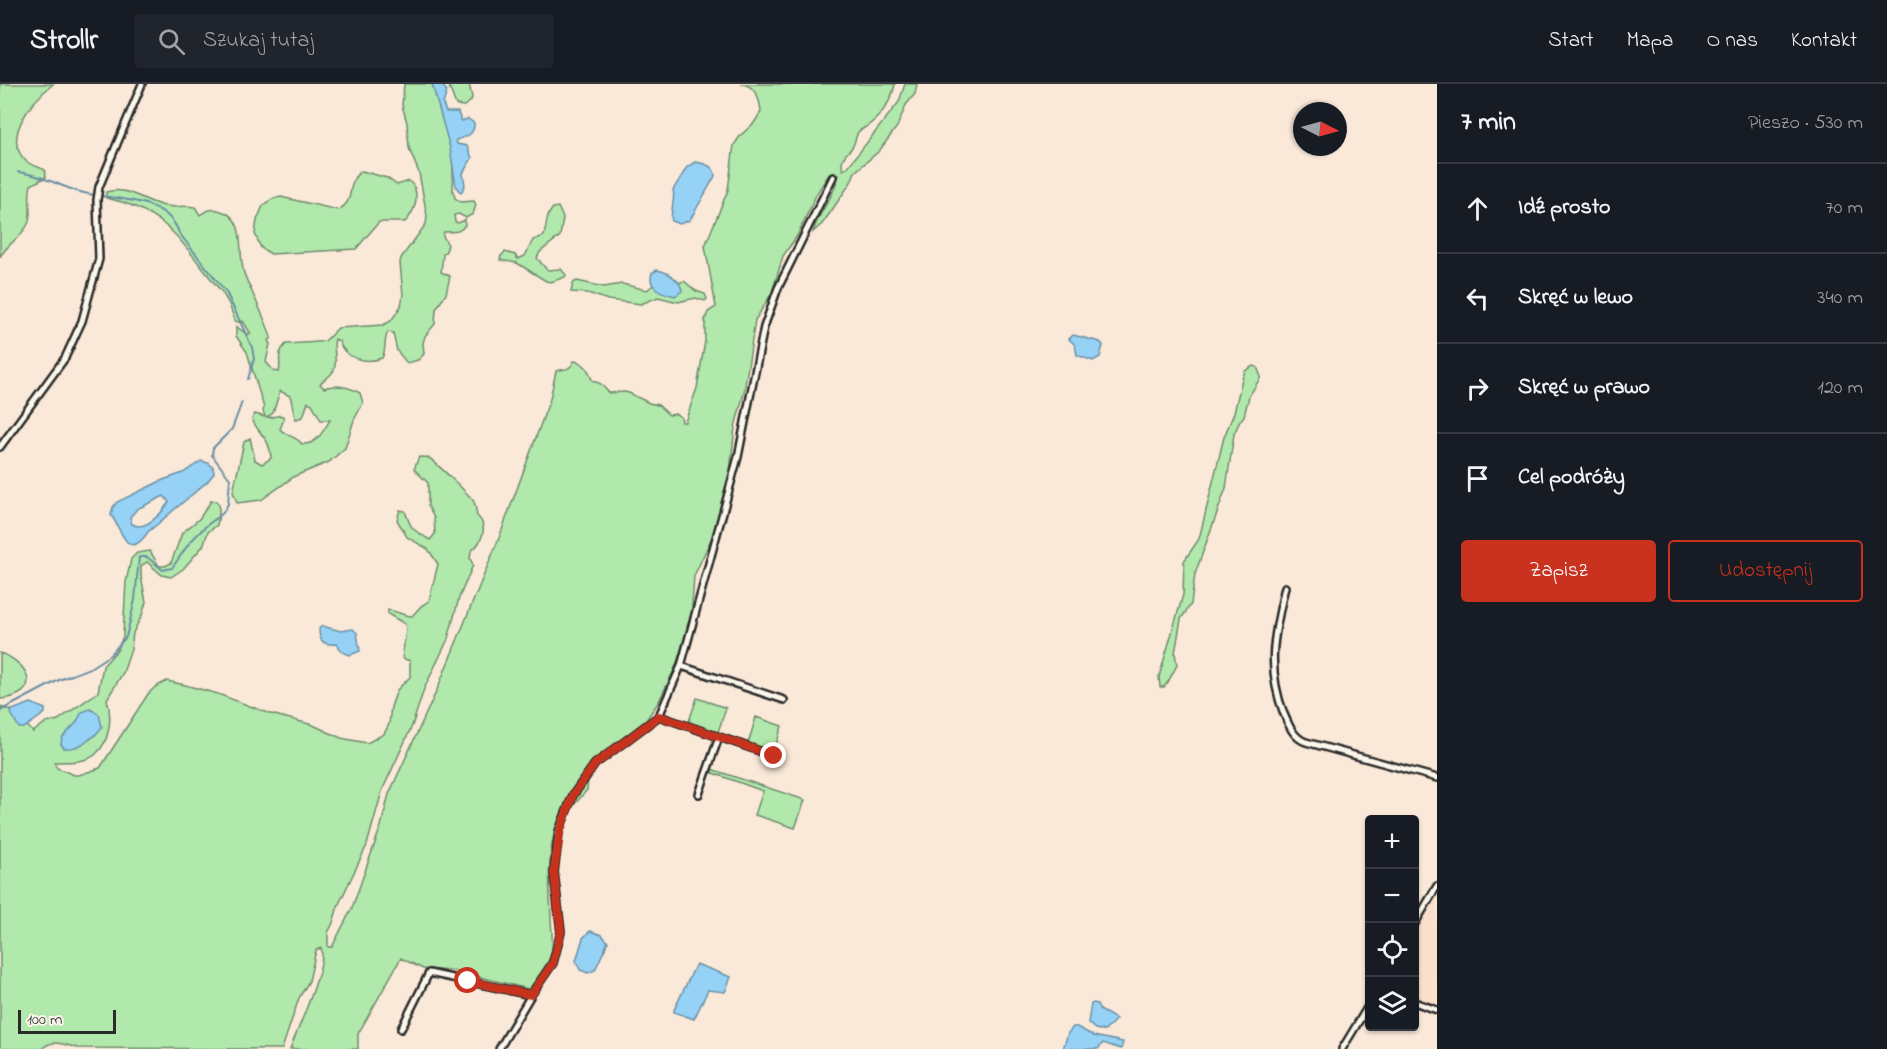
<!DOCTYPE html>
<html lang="pl">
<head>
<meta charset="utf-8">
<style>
	:root { --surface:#171b24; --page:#20242c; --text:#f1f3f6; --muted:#9ea1a6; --line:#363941; --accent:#c8321e }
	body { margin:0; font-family:"Indie Flower",sans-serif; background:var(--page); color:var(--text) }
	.controls { position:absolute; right:18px; bottom:18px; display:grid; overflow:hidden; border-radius:6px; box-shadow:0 2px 4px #0004 }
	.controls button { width:54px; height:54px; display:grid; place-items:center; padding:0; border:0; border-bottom:2px solid var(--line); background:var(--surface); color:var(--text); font:30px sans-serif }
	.compass { position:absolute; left:1293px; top:18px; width:54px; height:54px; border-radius:50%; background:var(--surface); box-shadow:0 2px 4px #0004; rotate:96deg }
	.scale { position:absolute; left:18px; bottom:15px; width:98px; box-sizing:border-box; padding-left:6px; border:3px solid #2b2b2b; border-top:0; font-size:16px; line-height:21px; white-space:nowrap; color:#2b2b2b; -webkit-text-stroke:4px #fbf7ec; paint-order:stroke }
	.stop { position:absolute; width:18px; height:18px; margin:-14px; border:4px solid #c8321e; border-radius:50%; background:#fff }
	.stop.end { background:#c8321e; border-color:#fff; box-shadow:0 2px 6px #0008 }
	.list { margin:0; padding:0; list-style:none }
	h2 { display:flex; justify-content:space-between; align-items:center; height:78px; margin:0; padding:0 24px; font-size:26px }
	h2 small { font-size:20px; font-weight:400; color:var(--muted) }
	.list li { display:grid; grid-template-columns:39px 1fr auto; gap:18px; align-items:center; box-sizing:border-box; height:90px; padding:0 24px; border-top:2px solid var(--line) }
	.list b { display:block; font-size:22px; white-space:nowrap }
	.list em { font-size:20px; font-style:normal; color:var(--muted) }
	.actions { display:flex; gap:12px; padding:18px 24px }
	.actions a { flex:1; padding:14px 0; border:2px solid var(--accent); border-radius:6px; text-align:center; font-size:21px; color:var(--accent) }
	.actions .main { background:var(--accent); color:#fff }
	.icon { flex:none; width:33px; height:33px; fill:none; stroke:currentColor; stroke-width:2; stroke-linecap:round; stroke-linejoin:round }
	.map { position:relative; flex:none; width:1437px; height:965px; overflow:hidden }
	header { display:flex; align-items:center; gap:36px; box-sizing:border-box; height:84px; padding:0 30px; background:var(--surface); border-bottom:2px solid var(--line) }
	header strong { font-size:28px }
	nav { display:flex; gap:33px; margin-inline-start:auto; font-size:21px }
	.search { width:420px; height:54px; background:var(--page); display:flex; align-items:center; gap:15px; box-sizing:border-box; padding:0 21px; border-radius:6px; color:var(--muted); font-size:22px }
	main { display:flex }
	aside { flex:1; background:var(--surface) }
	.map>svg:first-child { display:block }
	.built { fill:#fadfca }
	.green { fill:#b1e9ac; stroke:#6e8a6c; stroke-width:1.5; fill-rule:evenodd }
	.water { fill:#95d2f6; stroke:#6b8fa5; stroke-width:1.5; fill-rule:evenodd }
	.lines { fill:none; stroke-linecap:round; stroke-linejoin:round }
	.stream { stroke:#6b8fa5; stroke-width:2 }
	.street-casing { stroke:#2b2b2b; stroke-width:10 }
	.street { stroke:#fbf7ec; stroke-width:5 }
	.route { stroke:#c8321e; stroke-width:8 }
</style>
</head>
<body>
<header>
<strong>Strollr</strong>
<div class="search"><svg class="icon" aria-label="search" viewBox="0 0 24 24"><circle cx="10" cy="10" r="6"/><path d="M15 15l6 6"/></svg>Szukaj tutaj</div>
<nav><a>Start</a><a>Mapa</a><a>O nas</a><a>Kontakt</a></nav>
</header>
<main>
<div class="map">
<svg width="1437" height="965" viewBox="0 0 1437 965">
	<rect width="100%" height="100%" fill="#fae9d8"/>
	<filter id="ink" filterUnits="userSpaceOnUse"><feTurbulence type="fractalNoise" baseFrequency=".0167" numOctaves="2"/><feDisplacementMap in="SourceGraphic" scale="12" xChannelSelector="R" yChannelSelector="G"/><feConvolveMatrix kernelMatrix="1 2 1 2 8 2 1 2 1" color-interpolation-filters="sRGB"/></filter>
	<g filter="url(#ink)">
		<!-- built -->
		<path class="built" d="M1437,808v113l-22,-8 -1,-66z"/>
		<!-- green -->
		<path class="green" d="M0,0h53c-21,17 -53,54 -26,78 6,4 12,5 18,8l1,7 -15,8c-4,13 2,28 -3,39 -7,14 -21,20 -28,33z
			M404,0h41l-6,8 14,60v39l2,7 6,4 13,-1 2,4 -3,9 -7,4 -7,-4 -5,1 1,7 3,1 7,-3v5c-6,9 -11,6 -21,7l-1,4 5,9 -2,6 -3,3 -2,18 9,4 -4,18 -10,15 -1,15 -10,12 -2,7 1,11 -6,6 -11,3 -10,-12 -4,-18 -5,-1c-5,9 -1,17 -6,26 -16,6 -38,1 -43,-17l-4,-2c-3,10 3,21 -1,31 -3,7 -10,8 -14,14l4,4c12,-4 25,-1 36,5l3,10 -9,17 -9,28 -16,14 -34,14 -34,24 -24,3 -4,-11 11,-50 6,-4 5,22 7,4 9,-6c-1,-21 -12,-22 -19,-39l3,-5 10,3 -2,-6 1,-3 -17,-56 -11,-16v-10l9,7 6,1 -8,-13 -2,2 -6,-2 -6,-17 -7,-12c-39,-45 -52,-81 -116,-94v-6c22,-7 39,11 60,14 10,2 19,-1 29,1l5,8c7,-5 12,-7 21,-4 28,8 15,44 24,65 4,11 27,56 26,63l-3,2 2,3 -4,18 8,9 5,1c3,-12 -4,-16 7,-28 13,-1 25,-1 39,-3l13,-13 45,-3 8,-4 10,-15 2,-11 -3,-32 1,-5 25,-34 1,-8 -8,-43 -10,-25 -2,-25 -5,-18zM280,307l10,5c3,8 2,15 6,23l7,-2 5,-15 4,2 9,16h9c-7,11 -13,25 -28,24 -6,-8 -15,-7 -22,-15l4,-10 -1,-3c-6,-2 -10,3 -16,1l6,-4z
			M448,0h21l3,13 -1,4 -7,5 -8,-1z
			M741,0h154c-3,15 -12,30 -25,40 -3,3 -9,5 -12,8 -2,4 -3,10 -5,14 -6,9 -14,11 -10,24l4,-2 52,-66 6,-18h12l-2,10 -9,11 -9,22 -18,24 -24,21 -4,10 -21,31 -8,11 -9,8c5,-20 23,-37 25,-57l-9,-1 -12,19 -20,43 -14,20 -11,37 -17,27 -11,73 -9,34 -5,45 -10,48 -26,56 -3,44 -16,48 -17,35 -12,17 -41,32 -16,17 -2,21 -13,15h-7c-22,34 -18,73 -16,112 0,12 3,24 0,37 -4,13 -14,23 -22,35l-75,-18 -31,-2 -22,-11 -43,76v15h-68c7,-18 38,-87 31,-101l-5,2 -7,31 -10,17 -17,51 -204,-1c-13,-3 -26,-10 -36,1h-42v-343l14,6 19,20 12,-9 13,-3 40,-28 5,-26 15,-17 5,-13 3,-54 5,-23 6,-6 13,-2 9,15h6l6,-3 11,-30 17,-14 12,-18h5l3,4v9l-2,11 -9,7 -5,14 -20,23 -12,8 -9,-2 -15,-13 -6,4v10l5,26 -4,13 -9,18 -2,16 -8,24 -16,26c5,17 4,41 -11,55 -10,9 -29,8 -42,8l3,6 17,7h5l21,-7 48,-74 7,-7 12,-6 18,4 33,9 53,20 42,11 28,13 26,5 17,-9 5,-10 2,-17 6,-17 13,-13v-16l-8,-3 4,-28 -1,-6 -17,-10v-4c9,1 15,6 24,6l9,-10 8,-5 9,-37 -10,-15 -21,-12 -10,-17 3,-10 5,1c7,21 8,18 25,29l5,-6 -1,-16 -6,-12v-23l-14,-14 5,-12c3,0 8,0 10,1 5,3 43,39 45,44 2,4 2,10 3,14 12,10 5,27 -6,35l-1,7 3,7 -14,33 -11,41 -24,50 -12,37 -30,65 -15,54 -29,61 -5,17 -5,10v14h4l20,-39 29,-82 8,-32 47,-102 63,-154 51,-139 6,-28c8,-2 15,-1 18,-10 11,1 15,10 18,19l9,4 8,9 15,-1 5,1 20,10 9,2 11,10 7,-1 5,3 1,5h3l12,-34 8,-47v-21l3,-8 8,-5 -11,-61 23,-56 6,-45 7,-10 13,-12 7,-11c-1,-13 -6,-27 -20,-28z
			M362,87l25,7 10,7 12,-4c13,11 6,31 -4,41h-26l-23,27 -85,5 -10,-6 -6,-14 2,-14 6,-14 9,-7 9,-2 57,13c20,-10 6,-29 24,-39z
			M558,123l5,11 -3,18 -20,16 -3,6 10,12 14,-1 5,6 -1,2 -14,5 -5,-1 -29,-18 -17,-3 1,-4 4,-4 10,3 3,4 7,-3 8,-16 11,-4 4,-21 5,-7z
			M577,197l27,6 18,-3 25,6 10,-8 17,2 10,-3 12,10 9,3 2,5 -2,2 -9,-3 -18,4 -20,-5 -17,7 -33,-4 -20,-7 -17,-1 2,-9z
			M1253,282l4,1 4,10 -12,19 -5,20 -4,5 -6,13 -8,54 -31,86 -4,30 -10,15 -6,34 2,12 -9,17 -4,5h-4l-1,-10 24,-82 1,-34 15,-22 25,-102 10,-24 8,-34 3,-8z
			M0,569c32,11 42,43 0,46z
			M697,614l29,10 -9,27 -29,-11z
			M756,633l26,9 -9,28 -25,-10z
			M711,685l94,31 -10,28 -40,-13 8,-24 -53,-19z"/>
		<!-- water -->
		<path class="water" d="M432,0h9l6,7 -4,13 3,8h12l3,9 7,-2 6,4c1,12 -9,14 -18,17l1,4 10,2 5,12 -9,15 2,12 -4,8 -5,-6 -6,-39z
			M695,78c9,1 20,4 20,14l-25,44 -10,4 -8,-3c-3,-10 4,-20 1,-31l14,-23z
			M657,186c11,2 24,10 25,21l-7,5c-13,-3 -28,-8 -23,-23z
			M1073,251l27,7 3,3 -3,12 -7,4 -16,-6 -2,-10 -6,-6z
			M201,377l7,2 5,4 1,6 -6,8 -60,51c-21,31 -26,-2 -37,-17l2,-8 4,-5 46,-22 20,-7zM164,412l5,6c-7,11 -24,30 -37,22l-2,-7 7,-8z
			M322,542l19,5 12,-2 4,4 3,18 -10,4 -8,-3 -5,-8c-12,1 -18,-1 -18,-15z
			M31,619l14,6v4l-21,15h-5l-8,-15 1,-3z
			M90,625l9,5 3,13c-8,11 -24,23 -38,21l-3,-4 1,-6 14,-15 6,-11z
			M590,847l12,4 6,7 -13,28 -7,3 -8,-3 -4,-9 7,-23z
			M696,880l35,13 -6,15 -17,-2 -14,29 -20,-7v-2z
			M1094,919l3,1 3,6 16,9 -11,12 -10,-2 -7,-6 3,-19z
			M1073,943h4l17,9 29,6 -2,7 -18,-6 -5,6h-35l5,-16z"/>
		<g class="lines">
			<!-- stream -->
			<path class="stream" d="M18,88c22,2 41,14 62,20 32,9 86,3 99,41l47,59 26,55 2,12 -6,20
				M0,627l59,-31 31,-12 20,-13 16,-18 9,-37 4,-43h8l16,13 9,-2 18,-26 16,-16 17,-13 5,-9 2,-25 -18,-24 1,-7 19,-19 10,-27"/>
			<!-- street casing -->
			<g class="street-casing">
				<path id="street" d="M0,363l65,-89 17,-37 17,-62 -2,-59 2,-13 43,-103
					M1285,503c-11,47 -19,80 -1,127 5,12 10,24 22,28l131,36
					M681,582l103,34
					M659,632l115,40
					M699,710l20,-57
					M1414,841l23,-39
					M1414,918l23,8
					M401,945l28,-56 102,22
					M499,965l32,-54 22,-32 8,-31 -7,-60 5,-41 14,-36 22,-31 64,-48 22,-50 57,-209 26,-130 14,-39 55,-111
					M1342,965l28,-46"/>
			</g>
			<!-- street -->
			<use href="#street" class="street"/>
		</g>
	</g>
	<g class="lines" filter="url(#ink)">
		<!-- route -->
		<path class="route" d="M468,897l63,14 22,-32 8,-31 -7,-60 6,-41 13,-36 22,-31 64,-48 115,40"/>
	</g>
</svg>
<div class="controls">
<button>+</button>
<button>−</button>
<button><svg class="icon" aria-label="locate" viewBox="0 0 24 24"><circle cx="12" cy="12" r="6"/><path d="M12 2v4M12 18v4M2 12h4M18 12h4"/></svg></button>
<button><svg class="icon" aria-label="layers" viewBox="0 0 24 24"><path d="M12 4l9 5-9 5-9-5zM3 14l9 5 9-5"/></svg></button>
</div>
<svg class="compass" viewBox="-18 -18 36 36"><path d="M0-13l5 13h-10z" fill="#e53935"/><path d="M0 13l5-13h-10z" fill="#9ea1a6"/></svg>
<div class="scale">100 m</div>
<div class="stop" style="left:468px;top:897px"></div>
<div class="stop end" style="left:774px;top:672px"></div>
</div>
<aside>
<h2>7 min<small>Pieszo · 530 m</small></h2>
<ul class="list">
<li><svg class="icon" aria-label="ahead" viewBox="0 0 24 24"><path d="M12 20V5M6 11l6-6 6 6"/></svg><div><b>Idź prosto</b></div><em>70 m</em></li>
<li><svg class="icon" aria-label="left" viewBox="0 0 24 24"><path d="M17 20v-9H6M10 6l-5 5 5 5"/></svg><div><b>Skręć w lewo</b></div><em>340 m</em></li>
<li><svg class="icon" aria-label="right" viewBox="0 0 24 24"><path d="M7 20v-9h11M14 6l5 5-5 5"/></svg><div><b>Skręć w prawo</b></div><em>120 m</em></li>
<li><svg class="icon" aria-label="arrive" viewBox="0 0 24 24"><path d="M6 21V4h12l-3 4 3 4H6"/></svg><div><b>Cel podróży</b></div></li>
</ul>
<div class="actions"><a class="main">Zapisz</a><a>Udostępnij</a></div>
</aside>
</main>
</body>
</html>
